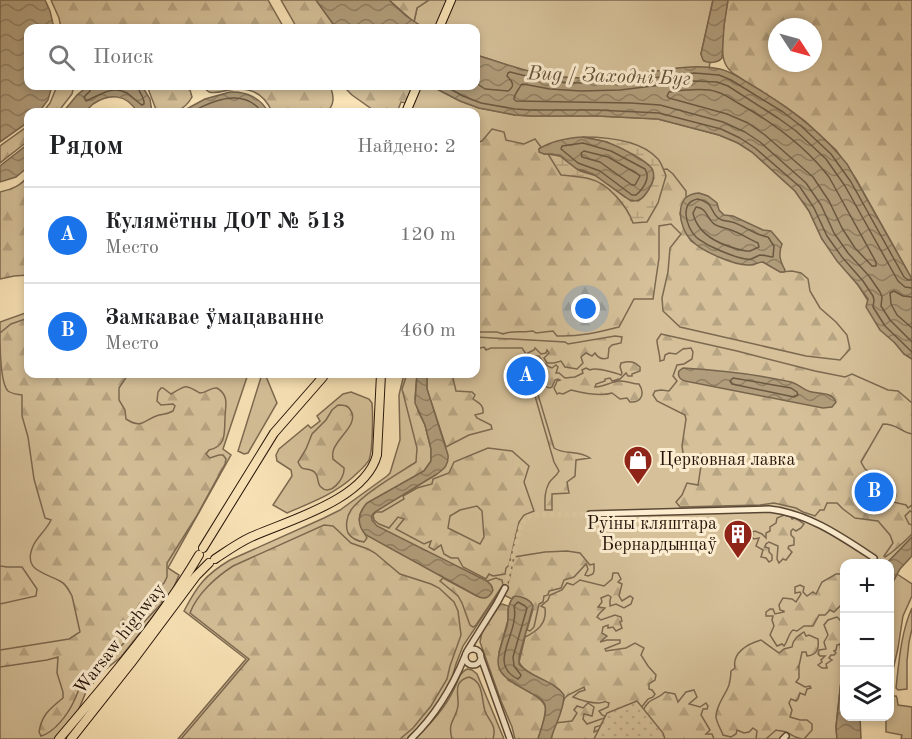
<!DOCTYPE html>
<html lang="ru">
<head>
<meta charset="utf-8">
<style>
	:root { --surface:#fff; --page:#f2f2f2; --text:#202124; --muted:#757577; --line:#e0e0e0; --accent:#1a73e8 }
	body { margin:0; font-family:"Old Standard TT",serif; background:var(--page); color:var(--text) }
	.controls { position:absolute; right:18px; bottom:18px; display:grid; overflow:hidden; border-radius:12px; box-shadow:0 3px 9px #0003 }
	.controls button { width:54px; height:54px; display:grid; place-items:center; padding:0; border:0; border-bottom:2px solid var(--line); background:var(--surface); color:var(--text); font:30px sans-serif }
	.compass { position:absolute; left:768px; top:18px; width:54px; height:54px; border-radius:50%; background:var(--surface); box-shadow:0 3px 9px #0003; rotate:126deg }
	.you { position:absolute; left:586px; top:309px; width:21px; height:21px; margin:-15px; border:4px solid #fff; border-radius:50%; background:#1a73e8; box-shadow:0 0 0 9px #1a73e833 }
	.badge { display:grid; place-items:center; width:39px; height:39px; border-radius:50%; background:var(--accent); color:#fff; font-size:20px; font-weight:700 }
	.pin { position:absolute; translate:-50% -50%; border:3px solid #fff; box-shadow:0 2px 6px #0006 }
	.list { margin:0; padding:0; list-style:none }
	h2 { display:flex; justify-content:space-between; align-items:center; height:78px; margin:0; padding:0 24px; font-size:26px }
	h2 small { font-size:20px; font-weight:400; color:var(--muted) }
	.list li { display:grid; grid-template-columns:39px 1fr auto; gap:18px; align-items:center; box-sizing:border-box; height:96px; padding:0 24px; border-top:2px solid var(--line) }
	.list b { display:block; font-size:22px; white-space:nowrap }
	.list p { margin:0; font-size:20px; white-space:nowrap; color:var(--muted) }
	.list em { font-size:20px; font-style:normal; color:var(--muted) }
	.icon { flex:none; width:33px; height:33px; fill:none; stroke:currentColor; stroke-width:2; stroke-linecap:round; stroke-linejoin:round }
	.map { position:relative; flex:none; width:912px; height:739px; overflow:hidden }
	.search { position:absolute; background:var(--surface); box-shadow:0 3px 9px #0003; left:24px; top:24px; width:456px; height:66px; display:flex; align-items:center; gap:15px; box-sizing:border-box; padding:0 21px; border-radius:12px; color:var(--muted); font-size:22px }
	.panel { position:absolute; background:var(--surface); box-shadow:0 3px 9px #0003; left:24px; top:108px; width:456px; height:270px; border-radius:12px }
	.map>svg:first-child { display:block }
	.grass { fill:#d5c099; stroke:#7c6950; stroke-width:1.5 }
	.forest { fill:url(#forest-firs); stroke:#7c6950; stroke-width:1.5; fill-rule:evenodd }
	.wetland { fill:url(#wetland-marsh); stroke:#7c6950; stroke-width:1.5 }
	.park { fill:url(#park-dots); stroke:#7c6950; stroke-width:1.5 }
	.water { fill:url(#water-waves); stroke:#78654d; stroke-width:1.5 }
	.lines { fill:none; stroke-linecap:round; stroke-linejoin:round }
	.shore { stroke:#6a5841; stroke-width:1.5 }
	.minor-tunnel { stroke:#dac49d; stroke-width:5; stroke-dasharray:5 2.5; stroke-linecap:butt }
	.minor-casing { stroke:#594633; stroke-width:8 }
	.highway-casing { stroke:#231207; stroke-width:10 }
	.minor { stroke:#fcedd0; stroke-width:5 }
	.highway { stroke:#fae4b7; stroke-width:8 }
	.labels { text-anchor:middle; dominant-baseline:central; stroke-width:6; stroke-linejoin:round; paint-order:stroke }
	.poi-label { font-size:18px; fill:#231207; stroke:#fcedd0; text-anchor:start }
	.street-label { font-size:18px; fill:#231207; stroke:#fcedd0 }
	.water-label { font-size:20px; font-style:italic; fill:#63513b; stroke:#fcedd0 }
</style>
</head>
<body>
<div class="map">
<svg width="912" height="739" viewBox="0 0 912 739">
	<defs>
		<pattern id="forest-firs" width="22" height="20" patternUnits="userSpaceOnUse" patternTransform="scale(1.5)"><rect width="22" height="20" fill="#d5c099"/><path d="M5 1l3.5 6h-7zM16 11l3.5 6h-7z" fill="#b7a482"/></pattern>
		<pattern id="wetland-marsh" width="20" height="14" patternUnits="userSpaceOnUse" patternTransform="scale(1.5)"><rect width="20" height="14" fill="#d5c099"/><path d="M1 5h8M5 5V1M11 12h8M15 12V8" fill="none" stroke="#b7a482"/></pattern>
		<pattern id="park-dots" width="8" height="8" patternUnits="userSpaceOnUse" patternTransform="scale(1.5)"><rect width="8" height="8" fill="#d5c099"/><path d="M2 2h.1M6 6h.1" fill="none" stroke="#b7a482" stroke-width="1.8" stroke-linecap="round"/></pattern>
		<pattern id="water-waves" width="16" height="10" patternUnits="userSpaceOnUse" patternTransform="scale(1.5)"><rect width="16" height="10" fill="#b19d7b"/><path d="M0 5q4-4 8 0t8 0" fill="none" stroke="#907f63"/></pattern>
	</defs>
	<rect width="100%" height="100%" fill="#fae4b7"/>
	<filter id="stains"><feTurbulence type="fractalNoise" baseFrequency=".00333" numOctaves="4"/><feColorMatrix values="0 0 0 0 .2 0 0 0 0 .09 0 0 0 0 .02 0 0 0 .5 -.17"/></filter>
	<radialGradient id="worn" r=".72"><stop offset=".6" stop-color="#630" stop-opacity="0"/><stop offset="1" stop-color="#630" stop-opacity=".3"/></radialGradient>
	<!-- grass -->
	<path class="grass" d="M429,0h18l-11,28h-12l-10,-6 3,-14z
		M454,0h259l-12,54 3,7 6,1 -1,6c-31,-3 -62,7 -92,9 -21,1 -44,2 -65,-1 -26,-3 -52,-14 -76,-21v-27h-33z
		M435,88l25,13 19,7 36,7 16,1h66l61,3 61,16 19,8 14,9 43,39 14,20 13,28 36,46 37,58 9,11 8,5v178l-25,26 -43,1v90l-8,73 1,12h-286c4,-14 10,-26 13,-40l-45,-42 14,-51 -20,-9 -1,2 -13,-7 -36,54 -7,18 -5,17 -18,31 -25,27h-230l68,-80 -62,-48c13,-25 21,-36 46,-51l94,-42 16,-8 47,-34 3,-3 10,-33 -1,-45 5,-21h72v-262h-66l9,-23z
		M28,312v62h220l-25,75 8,6 -63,113 11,7 -6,14 -11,16 -41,52 -20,16 -15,19 -8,19 -24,28h-54v-417z
		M262,374h3l12,29 -29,50 -4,1 -6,-3z
		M351,392l18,7 3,4c1,12 1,47 -3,57 -4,7 -11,12 -16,17 -20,18 -43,26 -66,36l-14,-8 19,-29 -1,-6 -14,-9 -1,-6 3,-6 29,-24 3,3 9,-7 -3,-5 26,-22z
		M897,574l15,10v12l-9,20 -5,32 -8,35v-96z
		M912,608v21l-3,13 -2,19v28l-9,1 -2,-2c3,-27 5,-56 16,-80z
		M467,669l5,1 5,4 27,65h-89c15,-15 30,-30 39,-50 4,-8 5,-16 13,-20z
		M893,696h3l1,2 1,7 14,2v32h-11l1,-4 -16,-3v-15l4,-1v-11z"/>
	<!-- forest -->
	<path class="forest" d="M51,0h217l16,28h-223l-2,-10z
		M281,0h35l20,28h-39z
		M389,0h40l-12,8 -3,14z
		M728,0h184v279l-56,-100 -20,-29 -31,-29 -19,-14 -52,-33c-4,-3 -7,-6 -9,-11 -6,-13 0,-49 3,-63zM777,27h36v36h-36z
		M57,86h17l-2,8 -14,18h-15l7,-9z
		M147,86h22l7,2h8l6,2 2,7c-8,15 -20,16 -35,15z
		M202,86h128c4,10 5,18 -3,26h-55c-8,-19 -22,-26 -43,-22 -6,1 -13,4 -20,2 -3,-2 -5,-4 -7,-6z
		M343,86h67l2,1 -6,16 -5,-1 -3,8 3,2h-25l-24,-17z
		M28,126v15l-28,22v-17z
		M492,129l12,3 2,8 18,4 11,-5 6,8 -2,2 5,5h8l108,16 7,-1 6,5 13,17v7l-3,4 -3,12 5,17 6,10 18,11 28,11 26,-1 18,10 11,-1 9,2 7,6 2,12 10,17 16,14 11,13 3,14 -10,11 -34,-4 -126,-29 -17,-16 -1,-13 6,-26 2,-24 11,-14 -10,-10 -12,2v32l-6,41h-19l-15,28c-20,5 -40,10 -62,9l-4,-5 -17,2 -3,-2c-10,2 -21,-1 -30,3l-6,-2h-21v-189l6,-2z
		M28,176v99l-14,1 -14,3v-87c12,-3 21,-6 28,-16z
		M28,318v14l-2,4v4l2,1v33h104l-5,2 -8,12v12l6,10 1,9c17,11 18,0 33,-4 5,-1 9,-1 14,-4l2,-5 -2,-2 -12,1 -4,-4 1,-9 3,-4h2l8,6c16,-9 13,-10 29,-1 7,0 10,-6 17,-5 13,8 8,18 8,31 -1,14 2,27 -16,31l-3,4 4,4 9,-3h4l3,4 -1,5 -29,53 -29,46v14l-3,6 -18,16 -23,30 -1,5 2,1 4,-1 32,-40 4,2 -3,8 -58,61c-4,2 -9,3 -13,6 -9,8 -11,20 -16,30 -6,13 -19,31 -33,35l-2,-4c3,-18 11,-23 24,-34v-6l-6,-19 1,-16 -11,3 -47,7v-17l69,-11 11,-7 -8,-36c-3,-6 -6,-12 -12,-15 -16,-9 -39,-10 -26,-37 5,-9 13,-15 17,-24l-6,-2 -11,-39 -6,-42 -6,-21v-21c-5,-1 -10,-1 -14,-4 -8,-8 -8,-44 -8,-58l11,-9z
		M661,334l76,17 78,20 30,6 7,-3 36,16 10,1 14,12v31c-12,-2 -14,-10 -29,-10l-22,38 4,7 6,4 1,4 3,2 4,-1 7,4 4,8 2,-1 4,3v4l-3,3v3l13,3 2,3 4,-3v7l-2,-1 -5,5 4,8 3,1v9c-8,8 -17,17 -27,23l-1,-1 9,-13 -3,-8 -12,-14 -23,-3 -12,-9 -6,-6h-10l-3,7h-4l-5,6 -12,-4 -7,-4 -22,-5 -14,2 -80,2 -4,-5 6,-7 5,-12 11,2 3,-19 -6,-5 -11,-2 -2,-13 4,-27 -1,-4 -28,-14 -4,-6 2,-4 6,-1 8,1 8,-10 -4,-5 4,-11 7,-1 8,-5 1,-7 -2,-4 -8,1 -7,5 -7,-1 -4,2 -1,5 -4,1c0,-8 -3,-14 -3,-21z
		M615,336l7,1 -1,6 -9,2 -3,3 -1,10c-6,2 -10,0 -13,-5l-3,3 -6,-3 -5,4 2,6 -6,6 -12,-2 -4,-6 -7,2h-7l-3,-5 5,-5 -2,-3 -1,3 -5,1 -6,-6 -1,2 -8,4 -4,-6h-31l-5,2 -2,-3 -8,2v-12l89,5 3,2z
		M533,356h6c4,6 7,10 13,12l4,-3 2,2 -2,6h3l6,5 10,-1 8,-4 -1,-3 4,-2c9,4 0,1 10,1 5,0 20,4 25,6l1,-2 -2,-6 1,-4c9,-2 13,-2 19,4v4l-8,3v2h-4l-2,-3 -6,6 -8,2 -2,-3 -5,1v2l-9,3 -1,3c9,0 15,-5 24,-6 7,-1 13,3 20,3 6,9 3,19 -9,18l-3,-4 -7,1 -8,-6c-12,4 -29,0 -41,-3l-8,4 -4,-1 -2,1 -3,-6 3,-7 3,-1 -2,-1 -3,1 -3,7c-4,2 -7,-1 -10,-4l-3,1 -3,4 18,60c10,7 25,2 36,10l-14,2 -1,16 -8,6 2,11 -17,1v16h-7c0,-9 -1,-18 4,-27 3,-5 7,-6 10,-12l-5,-9 -21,-73 -5,-9 1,-5 -5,-7 11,-5 -5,-6z
		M407,374h10l-2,24 3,13 7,14 6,24v12l-7,10 -57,32c-13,15 -7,21 0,35l-3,4c-7,-1 -12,-3 -16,-9 -3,-7 -1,-17 3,-23 11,-16 48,-37 65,-48l1,-14 -15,-59z
		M427,374h25l4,17 16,1 3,3 -2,4c6,4 11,6 10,14l-8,2 2,3 14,7 1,4 -23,6 -23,12 -19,-58z
		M338,405c6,0 10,0 13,6 7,12 -10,24 -15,34 -3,4 -4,8 -3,14l11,9c1,11 -14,29 -23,19 -5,-4 -1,-12 -8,-16 -8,-4 -11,1 -15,-9l8,-13 6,-15 14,-14 6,-10z
		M488,448l24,3 17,15 -5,16 10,29 -10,4 -5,7 -10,43 -3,3 -1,6 -12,2 -4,-2 -3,5 -23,-12 -5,-9h-7l-7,-4 -3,-9 -7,5 -5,-3 2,-6 -7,3 -28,-15 8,-10 -6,-2 -9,11 -10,-4 -5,-4 -1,-5 3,-3h6l22,-13 -1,-3 14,-8 15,-4 1,-5 16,-6 5,-11zM477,506l5,5 2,26 -4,7 -32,-16 2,-12 10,-6z
		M784,515l7,2 1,2 3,-1 9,6 -3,4 -5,3 -3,-2 -2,2v4l3,3v7l-5,1 -1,2 4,4 -6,8 -3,-1 -4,4 -2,-4 1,-13 -9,-4 -3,2 -1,3 4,1v4l3,3v5l-3,2 -3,-4 -5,-1 2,-7 -7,-4 3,-8 -5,1 -3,-3h-3l-1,-2 8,-3 7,3 4,4v-5l4,-2v-4l6,-4 1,-5z
		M324,525l9,1 18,17 17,6 7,4 25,21 31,10 8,4 15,14 4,9 3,24 -11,31 -3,13 -16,27 -18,22 -13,11h-219l68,-80 -59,-46c7,-19 26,-36 43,-47z
		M567,551l13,2 10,12 4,-1v7l-1,3 -5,2 -3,-1 3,-6 -2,-5 -12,13 -10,3 -3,8 -12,3 -1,4 -4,1 -1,6 -4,2 -5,23 -4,4 -3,-1 6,-21 -20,-12 -1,2 -8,-4c6,-13 7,-25 10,-38l31,-5z
		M0,566l7,1h15l15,22 -1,7 -36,8z
		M613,573h5l3,6 -3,3 4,2 -3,12 3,5 8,-5 3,2 -2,6 -7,4 -8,-4 -6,2v-6l1,-3 -3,-2 -7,3 1,4 -4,5 7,1 -6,6 -2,3 4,3 14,-5 6,2 1,4 -2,1 2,6 -6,3 -3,-4 -5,1v-3l-5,2 -1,6 5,3 -7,6 7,-2h13v3l-15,6 1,2 20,-3 9,-5 9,5 -3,7 7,11 8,9 -1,5 -6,4v5l3,1 3,4 -2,3 -5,2 -8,10 -31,9 -7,-3 -3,-4 9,-4 1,-4c-9,-3 0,-1 -10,0 -8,0 -19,-3 -26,-6l6,-5 6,-2 -1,-3 -16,8 -4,4c-4,-18 -36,-20 -45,-37l6,-25c13,-6 22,-14 20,-29l-4,-2 7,-6 2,-5 12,-5 5,-7 6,2 7,-5 24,6 8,-7z
		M836,574h8v28l-10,10 -4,-2 -5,5h-6l-6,11h-9l-7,5 -4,-1c-5,4 -5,11 -9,16l-2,-2 -5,2 -7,-11 4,-9 -2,-6 1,-4h-7v-4l4,-3h3l2,5 9,-2v-1l-4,-1 -1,-5 4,-7 9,1 4,3 5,-8 -1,-2 -5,1v-6l5,-2 4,2 -1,5 4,4 6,-4 3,2 6,-12z
		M443,578l34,18 15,-9 -5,-6 9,-3 6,2 1,5 -27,40 -3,2 -3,-2 -8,-22 -4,-7 -18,-15z
		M502,604l6,2v14l-9,32 9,28c10,6 38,17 38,30 -1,9 -5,20 -8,29h-23l-3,-12 -11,-26 -21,-59 2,-10 17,-26z
		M837,617c6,5 8,11 6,19h1v18l-3,-2 -1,-8 -3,1 -1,5 -2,1 2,2 -2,2h-3l-2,3 3,2 -6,4 1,4h-5l-4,-3 4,-3 -1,-2 4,-4h-5l-2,-2 1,-4 7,-1 -2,-7 4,-7 -4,-10 4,-5z
		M804,632l2,4 3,-1 9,4c1,9 0,16 -11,17l-1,-4h-4l-3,14 -1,1h1v11l-3,4 9,5 5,-1 1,2 -4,1 -2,6 -5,-2 -2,6 -2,2 -5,-2 -2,4 3,7 -2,7 10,3h7l5,4v6l-8,9c-7,0 -10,-3 -16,-6 -3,-2 -9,-2 -12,-3l-9,8 1,1h-12l1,-8 -4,-3 -4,4 -5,1 -7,-3 -1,4 -5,3 -8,-2c-2,-6 -6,-11 -7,-18 0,-12 9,-21 13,-32 1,-4 2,-10 2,-14l4,-3c-3,-15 12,-24 26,-28l18,13 5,-4 8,-2c1,-8 6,-11 12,-15z
		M469,677c15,5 12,21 16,34 4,11 12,13 8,28h-41c-5,-18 4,-19 6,-33 1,-13 -6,-24 11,-29z
		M694,690l3,7 -8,7 11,3 6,-4 2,3 -1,3h-4l-2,6 9,15 -4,4h6l2,5h-77c2,-13 2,-27 12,-37 5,-4 10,-4 16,-10l10,2 3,8 8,-10z
		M588,703l6,4 -2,9 -8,-2 -1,5 4,5 17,-6 -1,7 -8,2 -1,5 9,-4 -8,11h-44l4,-16 17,-2 5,-8 -3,-3 3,-4 6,2z"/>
	<!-- wetland -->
	<path class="wetland" d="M583,137c24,0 58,3 75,22 4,5 6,12 8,17l-8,27 -11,19 -14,1c-6,-17 -25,-40 -43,-44 -9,-3 -20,-3 -29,-4l-13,-21 12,2 20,15 17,5 28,21 13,4c8,-5 12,-14 16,-23l-11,-17 -36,-19z"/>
	<!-- park -->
	<path class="park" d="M637,701l26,32 2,6h-71l13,-26z"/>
	<!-- water -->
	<path class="water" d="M0,0h45l5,11 4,17h-26v58h24l-4,14 -9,12h-11v10l-28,20z
		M316,0h73l17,16 18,12h-88z
		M713,0h15l-4,26 -2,32c-4,5 -14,6 -19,2l-2,-6z
		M476,55c24,7 49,17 75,21 21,3 46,2 68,0 33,-2 68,-14 101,-7 10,2 19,8 28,14 37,21 72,47 99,81l65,115v80l-8,-5 -9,-11 -15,-13 -14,-23 2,-8 -10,-14 -21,-24 -15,-22 -13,-28 -14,-20 -43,-39 -14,-9 -19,-8 -61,-16 -61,-3h-66l-16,-1 -36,-7 -19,-7 -23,-12 -5,-1h-15l-7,-2h66z
		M88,86h54l8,13 2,13h-15c-10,-18 -27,-19 -44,-8 -3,3 -7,8 -11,8 -6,2 -13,1 -19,0l14,-17z
		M230,92c16,-1 31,6 38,20h-87l24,-13z
		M583,137c8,2 16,3 23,5 10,3 45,20 47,29 2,6 -1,13 -4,18 -5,8 -9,13 -18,12l-38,-27 -16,-5 -17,-13 -8,-2h-8l-5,-2v-3c13,-9 29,-11 44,-12z
		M28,144v23l-12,10 -16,5v-16z
		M699,193l9,3 9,7 2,7 5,5 9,1 30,14 8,1 11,13c-4,10 -2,17 3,26l-1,2h-4l-17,-10c-5,0 -8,3 -13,3 -15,1 -49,-14 -59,-25 -13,-13 -18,-46 8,-47z
		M683,368c36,2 72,6 108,14 8,2 13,9 21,10 9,2 20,0 24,10l-4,5 -9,1 -138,-27c-4,-1 -8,-4 -6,-10z
		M417,374h10v15l21,66c1,10 -4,14 -11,19l-62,38 -3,3v5l5,6 110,55 4,4 2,5c-3,8 -9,10 -16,6l-111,-61c-10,-10 -8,-22 1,-32l57,-32 7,-10v-12l-6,-24 -10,-22z
		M912,537v19l-12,13 -10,18v-23l-3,-1z
		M515,596c7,0 16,4 18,10l-14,51v7c11,14 35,16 45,31 0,16 -9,29 -13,44h-13c2,-8 11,-29 6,-36 -3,-5 -10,-8 -15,-11 -40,-22 -34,-25 -22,-66 3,-11 -2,-22 8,-30z
		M844,654v62l16,1 1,22h-24l-1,-12z"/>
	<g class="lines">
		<!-- shore -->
		<path class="shore" d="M476,83l9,6 23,2c8,-5 4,-10 -1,-15l1,-3 2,-1 40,10 31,1 38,-1 75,-9 25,2 12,5 52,32 18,14 30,28 20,28 53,95 4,3h4
			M91,86l-1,5 -6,6 2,4c14,-6 26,-16 41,-8 6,4 10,9 15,12l2,-1c1,-7 -6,-12 -6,-18
			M445,86l18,10 18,7 34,6 16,1h66l62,3 62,16 19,9 15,10 45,39 14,21 13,28 15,21 21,24 10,15 1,4 -1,7 12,19 27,26
			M685,90c10,0 22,-2 32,2 8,2 14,7 21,11 34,19 67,43 91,74l47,85v4h-4l-17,-18 -13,-20 -13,-27 -16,-24 -48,-42 -17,-12 -21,-9 -58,-16 -2,-2 2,-4z
			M192,112c21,-12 52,-24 70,0
			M583,143l28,8 34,18c6,9 -2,20 -9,26h-4l-32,-24 -22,-8 -17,-14 1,-3z
			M584,151l24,6 28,16 4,3 -5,9h-3l-32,-23 -18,-5 -1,-4z
			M698,199c17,5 11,11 20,19 5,4 9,2 14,4 13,4 23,13 36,15l6,9 -1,11c-4,0 -8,-2 -13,-2 -3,1 -6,3 -9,4 -9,2 -35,-10 -43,-14 -4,-3 -9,-5 -12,-8 -10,-10 -17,-35 2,-38z
			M696,207c11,1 10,10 17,16 5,5 12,4 18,7 9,3 18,9 27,13l1,4 -9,4h-4c-21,-4 -48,-14 -53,-38z
			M912,288l-7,-1 -7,-6 -53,-95 -19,-27 -30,-28 -18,-13 -50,-32 -11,-4 -23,-1 -74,9 -39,1 -31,-2 -27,-5 -2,1c-2,4 -7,10 -7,14l2,2 115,2 29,2 63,17 22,10 15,10 46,41 15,22 13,28 14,20 21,23 11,16 2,5 -1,9 9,14 22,22
			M912,297l-9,-1 -9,-5 -4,2 1,11 6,11 15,13
			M733,378l58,10 6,4 1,3 -4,2 -62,-13 -2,-3z
			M518,602l7,4 2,2 -14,49 1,9 7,9 -1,2 -2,2c-27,-13 -7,-37 -4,-58 1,-5 1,-10 0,-15z"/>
		<!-- minor-tunnel -->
		<path class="minor-tunnel" d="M505,588l16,-62 5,-8 8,-3 56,-1"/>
		<!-- minor casing -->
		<g class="minor-casing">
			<path id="minor" d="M590,514l179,-5c39,4 73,28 105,49
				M465 657a8 8 0 1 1 16 0a8 8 0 1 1-16 0Z
				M467,651l30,-48 8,-15
				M480,655l30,84
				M411,739c25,-24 41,-51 54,-83
				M783,739l3,-3"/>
		</g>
		<!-- highway casing -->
		<g class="highway-casing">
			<path id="highway" d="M439,28l12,-28
				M406,112l11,-26
				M203,548l71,-115 49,-56
				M215,559c12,-8 23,-16 36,-22 38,-17 114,-37 126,-82l4,-81
				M59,739c50,-59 101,-118 140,-184
				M71,739l60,-76 65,-87 13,-13"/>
		</g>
		<!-- minor -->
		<use href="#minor" class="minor"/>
		<!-- highway -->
		<use href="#highway" class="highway"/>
	</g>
	<!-- icons -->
	<defs>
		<g id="shop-pin" transform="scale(1.5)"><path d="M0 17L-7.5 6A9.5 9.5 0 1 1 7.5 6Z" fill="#8f2418" stroke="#fcedd0"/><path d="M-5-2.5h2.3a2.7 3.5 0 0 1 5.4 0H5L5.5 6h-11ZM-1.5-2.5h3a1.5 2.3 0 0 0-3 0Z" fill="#fff"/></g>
		<g id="building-pin" transform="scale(1.5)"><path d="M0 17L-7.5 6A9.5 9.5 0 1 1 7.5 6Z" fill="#8f2418" stroke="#fcedd0"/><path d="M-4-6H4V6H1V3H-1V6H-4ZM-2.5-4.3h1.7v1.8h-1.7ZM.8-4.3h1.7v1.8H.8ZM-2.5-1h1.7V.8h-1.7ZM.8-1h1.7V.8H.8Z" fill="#fff"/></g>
	</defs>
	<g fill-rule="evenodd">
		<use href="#shop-pin" x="638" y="460"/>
		<use href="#building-pin" x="738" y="534"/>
	</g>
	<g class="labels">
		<!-- poi labels -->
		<g class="poi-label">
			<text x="659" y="460">Церковная лавка</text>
			<text x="717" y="524" text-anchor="end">Руіны кляштара<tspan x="717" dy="21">Бернардынцаў</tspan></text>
		</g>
		<!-- street labels -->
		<g class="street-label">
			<text transform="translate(120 639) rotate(-52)">Warsaw highway</text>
		</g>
		<!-- water labels -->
		<g class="water-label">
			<text transform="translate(609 77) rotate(2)">Bug / Заходні Буг</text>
		</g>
	</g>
	<rect width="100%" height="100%" filter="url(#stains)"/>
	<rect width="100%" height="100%" fill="url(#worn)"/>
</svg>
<div class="controls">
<button>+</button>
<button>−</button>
<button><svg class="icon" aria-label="layers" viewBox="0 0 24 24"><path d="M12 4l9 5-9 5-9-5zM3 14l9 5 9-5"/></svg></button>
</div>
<svg class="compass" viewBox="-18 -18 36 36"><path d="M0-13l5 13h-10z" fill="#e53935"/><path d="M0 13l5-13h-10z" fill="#757577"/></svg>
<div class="you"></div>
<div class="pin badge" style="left:526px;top:376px">A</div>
<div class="pin badge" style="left:874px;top:492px">B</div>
<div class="search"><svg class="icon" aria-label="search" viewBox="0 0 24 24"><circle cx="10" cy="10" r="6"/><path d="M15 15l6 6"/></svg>Поиск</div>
<section class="panel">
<h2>Рядом<small>Найдено: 2</small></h2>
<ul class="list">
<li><span class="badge">A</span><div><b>Кулямётны ДОТ № 513</b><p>Место</p></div><em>120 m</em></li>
<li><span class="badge">B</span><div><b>Замкавае ўмацаванне</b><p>Место</p></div><em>460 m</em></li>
</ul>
</section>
</div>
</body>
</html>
